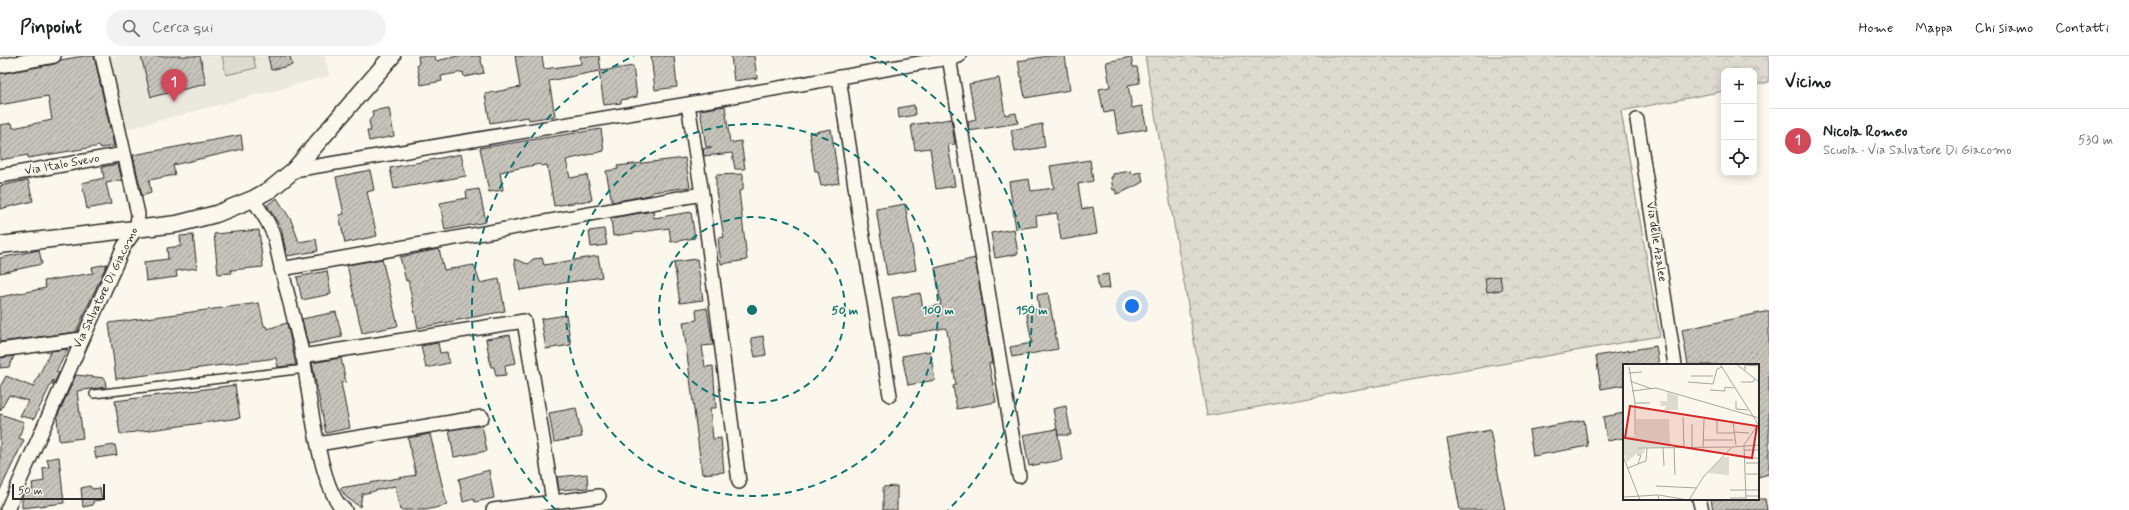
<!DOCTYPE html>
<html lang="it">
<head>
<meta charset="utf-8">
<style>
	:root { --surface:#fff; --page:#f2f2f2; --text:#202124; --muted:#757577; --line:#e0e0e0; --accent:#d1495b }
	body { margin:0; font-family:Mynerve,sans-serif; background:var(--page); color:var(--text) }
	.controls { position:absolute; right:12px; top:12px; display:grid; overflow:hidden; border-radius:8px; box-shadow:0 2px 10px #0003 }
	.controls button { width:36px; height:36px; display:grid; place-items:center; padding:0; border:0; border-bottom:1px solid var(--line); background:var(--surface); color:var(--text); font:20px sans-serif }
	.scale { position:absolute; left:12px; bottom:10px; width:93px; box-sizing:border-box; padding-left:4px; border:2px solid #2b2b2b; border-top:0; font-size:11px; line-height:14px; white-space:nowrap; color:#2b2b2b; -webkit-text-stroke:3px #fbf7ec; paint-order:stroke }
	.you { position:absolute; left:1132px; top:250px; width:14px; height:14px; margin:-10px; border:3px solid #fff; border-radius:50%; background:#1a73e8; box-shadow:0 0 0 6px #1a73e833 }
	.badge { display:grid; place-items:center; width:26px; height:26px; border-radius:50%; background:var(--accent); color:#fff; font-size:13px; font-weight:700 }
	.pin { position:absolute; translate:-50% -33px; filter:drop-shadow(0 1px 2px #0008) }
	.pin::after { content:''; position:absolute; top:21px; width:14px; height:12px; background:inherit; clip-path:polygon(0 0,100% 0,50% 100%) }
	.list { margin:0; padding:0; list-style:none }
	h2 { display:flex; justify-content:space-between; align-items:center; height:52px; margin:0; padding:0 16px; font-size:17px }
	h2 small { font-size:13px; font-weight:400; color:var(--muted) }
	.list li { display:grid; grid-template-columns:26px 1fr auto; gap:12px; align-items:center; box-sizing:border-box; height:64px; padding:0 16px; border-top:1px solid var(--line) }
	.list b { display:block; font-size:15px; white-space:nowrap }
	.list p { margin:0; font-size:13px; white-space:nowrap; color:var(--muted) }
	.list em { font-size:13px; font-style:normal; color:var(--muted) }
	.icon { flex:none; width:22px; height:22px; fill:none; stroke:currentColor; stroke-width:2; stroke-linecap:round; stroke-linejoin:round }
	.map { position:relative; flex:none; width:1769px; height:454px; overflow:hidden }
	header { display:flex; align-items:center; gap:24px; box-sizing:border-box; height:56px; padding:0 20px; background:var(--surface); border-bottom:1px solid var(--line) }
	header strong { font-size:19px }
	nav { display:flex; gap:22px; margin-inline-start:auto; font-size:14px }
	.search { width:280px; height:36px; background:var(--page); display:flex; align-items:center; gap:10px; box-sizing:border-box; padding:0 14px; border-radius:22px; color:var(--muted); font-size:15px }
	main { display:flex }
	aside { flex:1; background:var(--surface) }
	.map>svg:first-child { display:block }
	.built { fill:#ebe8de }
	.grass { fill:#dddad0; stroke:#84827e }
	.forest { fill:url(#forest-crowns); stroke:#84827e }
	.building { fill:url(#building-hatch); stroke:#2b2b2b }
	.lines { fill:none; stroke-linecap:round; stroke-linejoin:round }
	.service-casing { stroke:#2b2b2b; stroke-width:10 }
	.minor-casing { stroke:#2b2b2b; stroke-width:16 }
	.tertiary-casing { stroke:#2b2b2b; stroke-width:19 }
	.service { stroke:#fbf7ec; stroke-width:7 }
	.minor { stroke:#fbf7ec; stroke-width:13 }
	.tertiary { stroke:#fbf7ec; stroke-width:16 }
	.ring { fill:none; stroke:#0f766e; stroke-width:2; stroke-dasharray:7 5 }
	.labels { text-anchor:middle; dominant-baseline:central; stroke-width:3; stroke-linejoin:round; paint-order:stroke }
	.street-label { font-size:12px; fill:#2b2b2b; stroke:#fbf7ec }
	.inset-road { fill:none; stroke:#a8a59f; stroke-width:1 }
	.view { fill:#d62828; fill-opacity:0.15; stroke:#d62828; stroke-width:2 }
	.inset-edge { fill:none; stroke:#2b2b2b; stroke-width:2 }
	.centre { fill:#0f766e; stroke:#fbf7ec; stroke-width:2 }
	.ring-label { font-size:12px; text-anchor:middle; font-weight:bold; fill:#0f766e; stroke:#fbf7ec; stroke-width:3; stroke-linejoin:round; paint-order:stroke }
</style>
</head>
<body>
<header>
<strong>Pinpoint</strong>
<div class="search"><svg class="icon" aria-label="search" viewBox="0 0 24 24"><circle cx="10" cy="10" r="6"/><path d="M15 15l6 6"/></svg>Cerca qui</div>
<nav><a>Home</a><a>Mappa</a><a>Chi siamo</a><a>Contatti</a></nav>
</header>
<main>
<div class="map">
<svg width="1769" height="454" viewBox="0 0 1769 454">
	<defs>
		<pattern id="forest-crowns" width="20" height="18" patternUnits="userSpaceOnUse"><rect width="20" height="18" fill="#dddad0"/><path d="M2 6a3 3 0 1 1 6 0M12 15a3 3 0 1 1 6 0" fill="none" stroke="#bebbb3"/></pattern>
		<pattern id="building-hatch" width="6" height="6" patternUnits="userSpaceOnUse"><rect width="6" height="6" fill="#c7c4bc"/><path d="M-1 1l2-2M0 6l6-6M5 7l2-2" fill="none" stroke="#a29f99"/></pattern>
	</defs>
	<rect width="100%" height="100%" fill="#fbf7ec"/>
	<filter id="ink" filterUnits="userSpaceOnUse"><feTurbulence type="fractalNoise" baseFrequency=".025" numOctaves="2"/><feDisplacementMap in="SourceGraphic" scale="8" xChannelSelector="R" yChannelSelector="G"/><feConvolveMatrix kernelMatrix="1 2 1 2 8 2 1 2 1" color-interpolation-filters="sRGB"/></filter>
	<g filter="url(#ink)">
		<!-- built -->
		<path class="built" d="M109,0h216l4,20 -203,53z"/>
		<!-- grass -->
		<path class="grass" d="M222,0h31l3,12 -30,7z"/>
		<!-- forest -->
		<path class="forest" d="M1145,0h624v26l-15,3v-14h-30v20l-103,20 39,225 -453,80z"/>
		<!-- building -->
		<path class="building" d="M84,0h10l20,90 -13,2 -1,-2 -72,12v-3l-28,5v-35l12,-2 1,5 39,-8 -4,-24 -48,9v-31l55,-10 5,-4z
			M141,0h59l6,28 -55,13z
			M268,0h22l2,9 -21,5z
			M418,0h17l1,5 22,-5h22l4,17 -20,4 -1,-5 -22,4 1,5 -21,4 -4,-20h2z
			M515,0h27l2,13 37,-5 -1,-8h19l2,15 32,-5 4,31 -16,3v3l-17,2 -5,-34 -50,10 6,35 -26,4 -1,-3 -38,6 -5,-29 35,-7z
			M651,0h23l3,31 -22,3z
			M731,0h23l3,22 -23,3z
			M1048,0h17l5,34 -45,8 -7,-37z
			M1131,1l2,10h4l3,16 -12,2 4,23 10,-2 5,23 -29,5 -4,-23 -10,2 -5,-24 11,-2 -4,-25z
			M999,22l6,37 11,-2 2,10 -49,8 -1,-9 8,-2 -7,-36z
			M914,49l1,10 -16,3 -1,-10z
			M725,50l5,37 11,-2 4,28h-10l-3,-16 -28,3 -1,-7 9,-2h-6l-6,-37z
			M389,52l5,28 -25,5 -2,-10h4l-2,-10 4,-5 -1,-5z
			M951,63l4,25 -7,1 7,41 -19,3 -6,-41 -15,2 -4,-25z
			M1042,68l3,23 -30,5 -4,-22z
			M601,73l3,22 -38,9 4,18 17,-3 5,25 -38,6 -7,-41 -6,1 -1,-2 -40,8 3,18 -14,2 -9,-44z
			M831,73l8,54 -18,3 -3,-15h-3l-6,-38z
			M241,79l2,14 -70,16 2,10 -26,5 2,13 -9,3 -9,-41z
			M461,98l5,22 -72,13 -4,-21z
			M685,102l5,29 -37,5 -3,3 -38,7 -6,-31 12,-2 -1,-3z
			M1090,104l3,21 -15,3 4,25 11,-2 4,27 -36,6 -4,-27 -21,3 1,10 -21,3 -7,-47 20,-3 2,12 23,-3 -4,-22z
			M118,108l4,16 -16,3 5,21 -24,5 -5,-26 22,-5 -2,-11z
			M370,114l4,20 -7,2 10,44 -32,7 -6,-28 5,-1 -8,-37z
			M1131,115l1,3 9,-2 2,10 -20,10 -7,2v-4h-3l-2,-13h2v-3z
			M743,118v16l-4,1 8,69 -26,4 -3,-26 6,-1 -8,-46v-16z
			M28,124l5,21 -33,8v-23z
			M479,133l7,33 -41,8 -5,-27 27,-5 -1,-7z
			M277,142l14,22 8,22 17,-3 2,12 -31,5 -6,-28 -14,-23z
			M905,148l11,66 -29,5 -11,-66z
			M653,155l1,7 37,-6 4,26 -24,4 -2,-14 -56,8 -2,-18z
			M604,173l3,16 -16,2 -2,-16z
			M1014,173l4,25 -23,4 -4,-25z
			M259,174l4,37 -32,3 1,3 -14,1 -4,-40z
			M193,179l4,33 -21,3 1,6 -31,4 -2,-19 24,-3 -1,-11 14,-2 -1,-10z
			M439,193l5,21 30,-5 6,18 19,-4 6,32 -87,17 -10,-48 -2,1 -6,-24z
			M39,194l3,14 -42,9v-15z
			M598,200l4,21 -82,13 -6,-31 14,5 5,-5 9,-1 2,7z
			M975,202l17,105 -3,1 7,38 -39,7 -4,-23 3,-1 -9,-54 -2,-3 -46,8 -7,-38 28,-5 3,15 18,-3 -6,-37z
			M382,203l16,67 -36,7 -15,-68z
			M697,203l6,41 -23,3 -6,-41z
			M107,208l-31,68 -76,10v-45l46,-9 -2,-7 49,-8 -1,-6z
			M327,215l4,23 -29,6 -5,-23z
			M1108,218l2,14 -11,1 -2,-13z
			M1500,220l2,14 -15,2 -2,-14z
			M1048,237l10,56 -46,8 -2,-10 22,-4 -6,-32 13,-2 -2,-14z
			M259,247l5,23h2l1,3 20,-6 9,42 -18,2 -2,-9 -160,21 -7,-56z
			M707,252l6,37 -11,1 3,21 8,-1 3,42h-6l3,31 8,-1 3,34 -22,2 -19,-152 14,-2 -1,-10z
			M1769,255v163l-11,3v-112h-70l-6,-35z
			M336,256l6,25 -34,7 -6,-25z
			M566,259l5,30 -25,4 -5,-30z
			M510,279l6,28 -11,2 1,10 -10,1 -2,-9h-3l-5,-28z
			M763,280l3,19 -11,2 -4,-19z
			M438,287l2,10 7,-1 2,11 -23,5 -5,-22z
			M1656,290l3,19h-35v20l-23,4 -5,-33z
			M68,293l-12,23 3,1 -6,13v-6l-19,39 -14,-3 8,-15 -19,-6 -9,16v-24l6,-11 27,11 18,-36z
			M930,295l5,29 -27,5 -6,-29z
			M14,300l-5,11 -9,1v-10z
			M341,302l5,24 -5,1 9,45 -24,5 -14,-70z
			M76,319l29,3 1,9 -29,4 6,47 -24,3 -2,-24z
			M235,329l5,33 -120,16 -5,-33z
			M1066,350l5,29h-13l-5,-26z
			M576,352l6,29 -28,5 -5,-29z
			M1624,357v25l-17,3 -4,-24z
			M0,358l24,8 -5,16 5,2 -24,50z
			M1584,364l4,26 -55,10 -4,-26z
			M482,369l5,26 -33,6 -5,-27z
			M1057,373l5,31 -33,6 -6,-31z
			M1490,374l15,80h-45l-13,-71z
			M430,378l17,71 -21,5h-26l-5,-24 -33,8 -2,13 -14,-10 -6,-9 76,-13 -8,-37z
			M115,389l2,10 -21,3 -2,-10z
			M59,401l5,46 -42,5v-11l3,-7 8,-1 -1,-6 12,-2 -1,-13 6,-1 -2,-8z
			M489,414l5,28 -19,4 -1,-3 -11,3 -4,-23z
			M587,418l1,14 -29,2 -2,-13z
			M90,430l2,3 8,-1 2,12 -9,1v4l-10,2 -2,-19z
			M897,430v24h-14v-23z
			M1711,443h54l2,11h-54z"/>
		<g class="lines">
			<!-- service casing -->
			<g class="service-casing">
				<path id="service" d="M94,338l211,-25"/>
			</g>
			<!-- minor casing -->
			<g class="minor-casing">
				<path id="minor" d="M949,1l70,419
					M0,10l54,-10
					M839,21l21,143 30,175
					M688,48l14,90 37,288
					M1637,64l38,245
					M294,114l394,-66 271,-48
					M0,120l124,-22
					M253,143l14,22 7,14c8,41 20,81 29,122 6,32 16,136 42,153
					M281,213l421,-75
					M0,294l82,-11
					M302,300l222,-35 29,180
					M318,388l164,-27
					M1699,443l3,11
					M7,454l117,-264 13,-18 1,-14 -36,-158
					M493,454l106,-14"/>
			</g>
			<!-- tertiary casing -->
			<g class="tertiary-casing">
				<path id="tertiary" d="M0,189l177,-21 39,-10 37,-15 18,-10 23,-19 98,-114"/>
			</g>
			<!-- service -->
			<use href="#service" class="service"/>
			<!-- minor -->
			<use href="#minor" class="minor"/>
			<!-- tertiary -->
			<use href="#tertiary" class="tertiary"/>
		</g>
	</g>
	<!-- distance rings -->
	<g class="ring">
		<circle cx="752" cy="254" r="93"/>
		<circle cx="752" cy="254" r="186"/>
		<path d="M556 454A280 280 0 0 1 634 0M870 0A280 280 0 0 1 948 454"/>
	</g>
	<g class="labels">
		<!-- street labels -->
		<g class="street-label">
			<text transform="translate(62 109) rotate(-10)">Via Italo Svevo</text>
			<text transform="translate(1656 186) rotate(81)">Via delle Azalee</text>
			<text transform="translate(106 232) rotate(-64)">Via Salvatore Di Giacomo</text>
		</g>
	</g>
	<!-- overview -->
	<g transform="translate(1623 308)">
		<rect width="136" height="136" fill="#fbf7ec"/>
		<path d="M44,28l11,4v14h-14l2,-4h-5l-1,-5h7z" fill="#dddad0"/>
		<path d="M13,55h33l1,28h-33l8,2 -2,5h-7l-9,8 -4,-11v-15h13zM100,93h6v18l-21,-2z" fill="#dddad0"/>
		<path class="inset-road" d="M97,0l38,60M113,0l23,18M6,3l6,36v32M122,6v-5l14,1M6,9l13,-1M68,12h22M7,17l22,8M65,18l25,2 4,-15 5,-2M118,18h12l2,-3M87,26l15,1v-4l9,1M9,27l24,-3 103,30M113,37v8l12,1M12,39h15M60,53l1,31M91,56l19,2 3,23M94,56v13h17M69,60v23M111,68l15,1M80,76h31M40,83l1,19M51,83l1,28M80,83l1,-28M15,84l93,-1M121,86h15M14,91h4l-3,9M0,92l17,44M122,94h14M123,99h13M5,104l18,-7 1,-13M123,110h13M33,122l41,2M107,126h28M36,131l29,5M123,132h13M0,133l35,-2 1,5M107,134h16M66,136l15,-24 28,-29 27,-2M123,136l-2,-55 15,-22"/>
		<path class="view" d="M7,42l127,20 -5,32 -127,-20z"/>
		<rect width="136" height="136" class="inset-edge"/>
	</g>
	<circle cx="752" cy="254" r="6" class="centre"/>
	<g class="ring-label">
		<text x="845" y="258">50 m</text>
		<text x="938" y="258">100 m</text>
		<text x="1032" y="258">150 m</text>
	</g>
</svg>
<div class="controls">
<button>+</button>
<button>−</button>
<button><svg class="icon" aria-label="locate" viewBox="0 0 24 24"><circle cx="12" cy="12" r="6"/><path d="M12 2v4M12 18v4M2 12h4M18 12h4"/></svg></button>
</div>
<div class="scale">50 m</div>
<div class="you"></div>
<div class="pin badge" style="left:174px;top:46px">1</div>
</div>
<aside>
<h2>Vicino<small></small></h2>
<ul class="list">
<li><span class="badge">1</span><div><b>Nicola Romeo</b><p>Scuola · Via Salvatore Di Giacomo</p></div><em>530 m</em></li>
</ul>
</aside>
</main>
</body>
</html>
